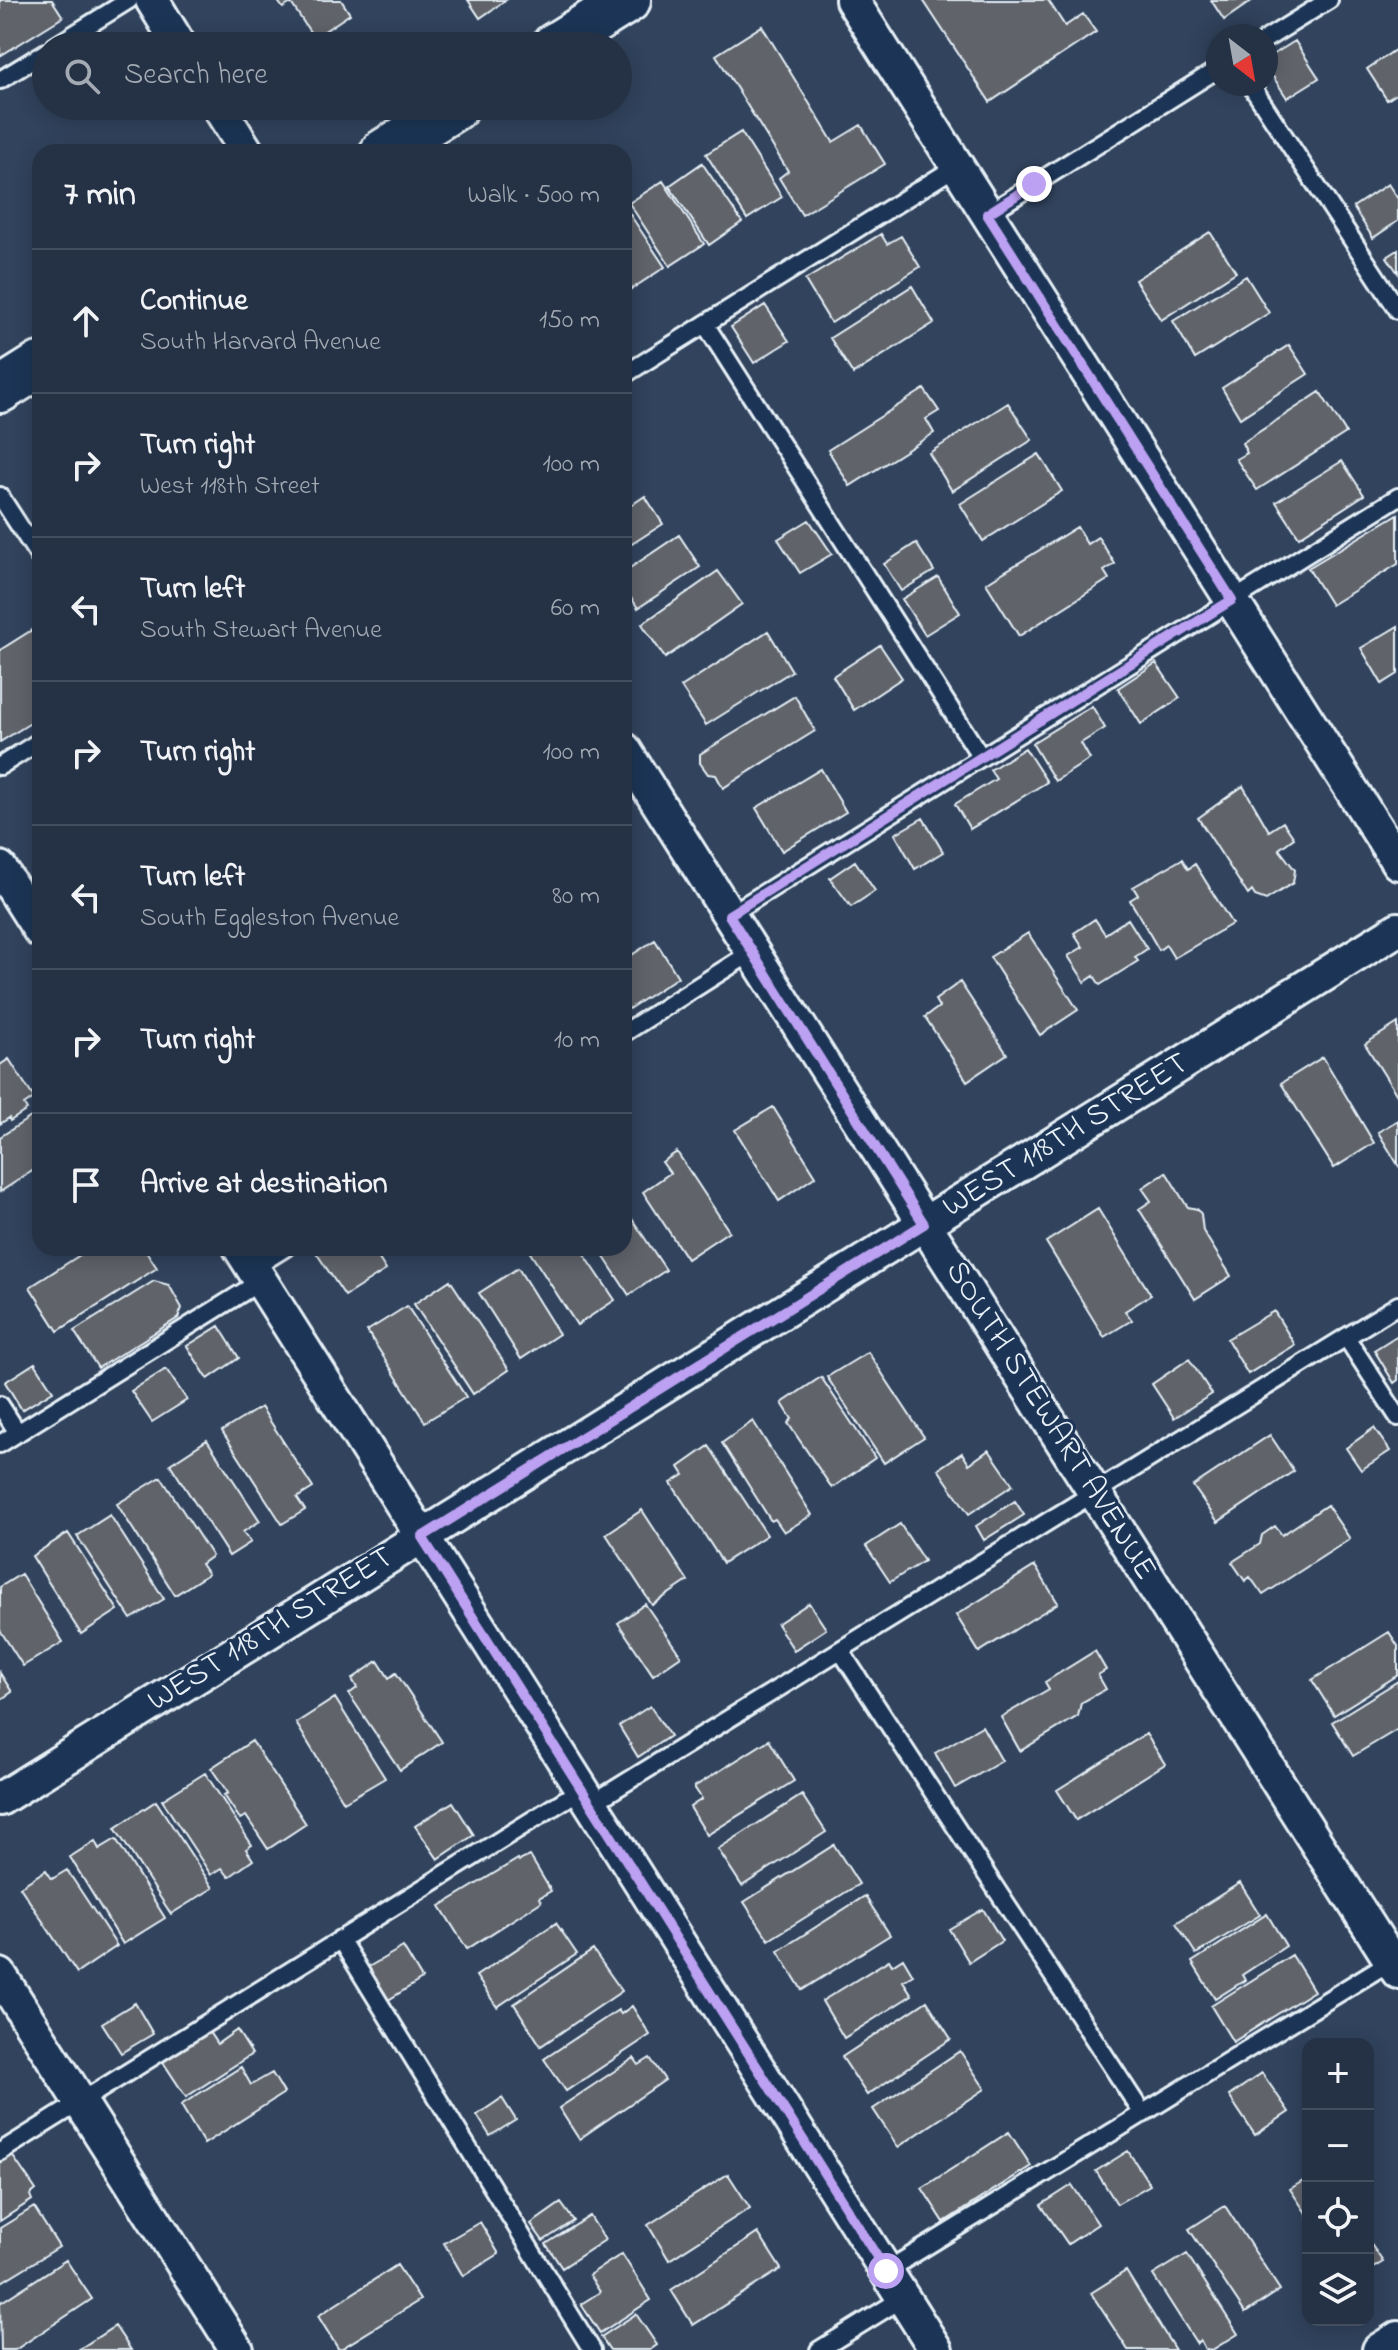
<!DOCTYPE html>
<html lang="en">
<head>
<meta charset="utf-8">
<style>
	:root { --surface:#253246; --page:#313e51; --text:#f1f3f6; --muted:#a3aab3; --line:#424d5f }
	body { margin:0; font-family:"Indie Flower",sans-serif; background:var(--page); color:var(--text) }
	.controls { position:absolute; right:24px; bottom:24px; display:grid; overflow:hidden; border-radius:16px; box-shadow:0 4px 20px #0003 }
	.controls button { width:72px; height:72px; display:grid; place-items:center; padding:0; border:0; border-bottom:2px solid var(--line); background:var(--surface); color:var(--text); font:40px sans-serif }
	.compass { position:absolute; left:1206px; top:24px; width:72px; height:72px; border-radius:50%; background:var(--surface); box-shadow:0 4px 20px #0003; rotate:149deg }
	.stop { position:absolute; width:24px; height:24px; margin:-18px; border:6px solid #bca0f2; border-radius:50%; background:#fff }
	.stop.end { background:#bca0f2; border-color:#fff; box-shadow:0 2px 8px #0008 }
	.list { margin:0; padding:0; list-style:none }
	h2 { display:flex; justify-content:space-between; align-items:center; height:104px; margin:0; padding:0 32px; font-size:34px }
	h2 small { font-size:26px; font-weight:400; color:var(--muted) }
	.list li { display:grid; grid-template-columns:52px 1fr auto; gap:24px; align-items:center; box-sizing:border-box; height:144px; padding:0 32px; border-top:2px solid var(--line) }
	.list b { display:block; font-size:30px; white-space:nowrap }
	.list p { margin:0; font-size:26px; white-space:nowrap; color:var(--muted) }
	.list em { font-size:26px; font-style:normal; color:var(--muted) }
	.icon { flex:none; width:44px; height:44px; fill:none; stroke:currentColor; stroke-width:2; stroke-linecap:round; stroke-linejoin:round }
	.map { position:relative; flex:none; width:1398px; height:2350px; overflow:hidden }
	.search { position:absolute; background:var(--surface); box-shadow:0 4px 20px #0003; left:32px; top:32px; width:600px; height:88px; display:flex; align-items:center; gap:20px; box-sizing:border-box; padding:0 28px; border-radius:44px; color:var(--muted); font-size:30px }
	.panel { position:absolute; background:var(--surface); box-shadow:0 4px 20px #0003; left:32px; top:144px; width:600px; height:1112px; border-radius:24px }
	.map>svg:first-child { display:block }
	.building { fill:#60636a; stroke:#e8f1f8; stroke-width:2 }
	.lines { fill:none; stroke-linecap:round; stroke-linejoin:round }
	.lane-casing { stroke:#e8f1f8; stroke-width:22 }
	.street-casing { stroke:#e8f1f8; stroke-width:38 }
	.secondary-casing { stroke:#e8f1f8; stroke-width:50 }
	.lane { stroke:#1d3557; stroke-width:16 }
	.street { stroke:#1d3557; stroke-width:32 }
	.secondary { stroke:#1d3557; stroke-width:44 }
	.route { stroke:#bca0f2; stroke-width:10 }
	.labels { text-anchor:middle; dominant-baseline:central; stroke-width:6; stroke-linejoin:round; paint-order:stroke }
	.street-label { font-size:32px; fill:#e8f1f8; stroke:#1d3557 }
</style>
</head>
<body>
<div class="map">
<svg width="1398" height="2350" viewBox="0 0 1398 2350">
	<rect width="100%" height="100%" fill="#31435d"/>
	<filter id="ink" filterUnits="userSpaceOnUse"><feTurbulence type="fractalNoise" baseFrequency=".0125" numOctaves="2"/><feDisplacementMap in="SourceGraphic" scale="16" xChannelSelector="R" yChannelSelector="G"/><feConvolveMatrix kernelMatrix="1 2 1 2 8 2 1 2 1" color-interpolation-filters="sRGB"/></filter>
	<g filter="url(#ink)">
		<!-- building -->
		<path class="building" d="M0,0h52l11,17 -63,39z
			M277,0h64l9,14 -36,24 -23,-35 -8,5z
			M468,0h38l-26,18z
			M923,0h125l17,26 18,-12 13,18 -106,70z
			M1211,0h42l-29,20z
			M762,26l71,116 28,-17 24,39 -83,51 -23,-37 9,-7 -72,-116z
			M1295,41l24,37 -32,20 -21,-32v-7z
			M1398,48v45l-11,7 -20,-31z
			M741,132l41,65 -35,22 -41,-65z
			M702,163l40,59 -33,23 -40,-59z
			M663,181l41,63 -34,22 -41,-63z
			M1388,184l10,15v22l-25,17 -20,-31z
			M627,210l38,57 -35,23 -6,-9v-70z
			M1210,232l26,40 -75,48 -26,-40z
			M881,234l6,10 14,-8 19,31 -89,56 -26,-43z
			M1398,250v23l-11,-16z
			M1246,276l23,37 -74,46 -22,-38z
			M912,286l22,37 -81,51 -23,-36z
			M765,305l24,36 -35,22 -23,-36z
			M1289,345l19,29 -68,44 -18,-30z
			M924,389l15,22 -13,8 8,14 -84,53 -22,-36z
			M1320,392l26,41 -89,57 -21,-31 11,-6 -5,-10z
			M1008,403l24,37 -80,51 -23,-38z
			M1039,454l23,37 -79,50 -23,-37z
			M1342,461l22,34 -65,42 -23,-35z
			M645,496l18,28 -39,25v-39z
			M1398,514v50l-67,41 -23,-37z
			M809,520l23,34 -32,19 -22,-34z
			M1077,527l10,17 11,-7 17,27 -11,7 5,8 -90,57 -33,-53z
			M679,535l21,32 -62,41 -6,-9 -5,3 -3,-5v-25z
			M916,543l18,28 -33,20 -17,-27z
			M718,571l24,33 -77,54 -23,-34z
			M938,577l22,36 -35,22 -23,-36z
			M1398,626v48l-16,10 -21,-36z
			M32,630l8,13v74l-40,25v-92z
			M768,631l24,40 -86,54 -25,-38z
			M880,645l22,33 -48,32 -21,-34z
			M1156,663l24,35 -39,26 -23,-36z
			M795,696l20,35 -92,57 -7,-13 -8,-1 -8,-11v-9z
			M1092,706l13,22 -24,15 9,16 -35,22 -23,-38z
			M1025,748l22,34 -77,47 -15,-25 41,-25 -6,-9z
			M821,769l25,43 -64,39 -26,-43z
			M1243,786l26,45 14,-9 11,16 -15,11 16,21 -2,13 -27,17 -11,-4 -3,-5 -4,4 -50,-77z
			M923,818l20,34 -28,17 -20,-35z
			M1182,859l6,10 7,-5 37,60 -58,34 -8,-13 -7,5 -29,-50 8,-5 -5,-8z
			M855,861l20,30 -24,16 -21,-29z
			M1095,919l10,15 23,-15 19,30 -12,8 3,4 -38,24 -6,-9 -9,6 -17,-26 15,-9 -9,-14z
			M1028,933l50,77 -38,25 -50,-78z
			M655,940l23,37 -54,35v-52z
			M960,982l47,72 -40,27 -42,-64 14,-10 -4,-7z
			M1398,1023v74l-33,-53z
			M1323,1057l51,86 -40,25 -53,-85z
			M9,1059l25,39 -10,7 3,5 -17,11 -1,-3 -9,6v-59z
			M773,1107l43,69 -37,25 -44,-71z
			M40,1111v55l-40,26v-55z
			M1398,1120v45l-20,-33z
			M677,1152l52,79 -42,28 -44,-67 27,-19 -8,-11z
			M1166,1172l19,31 3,4 9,2 4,5 2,17 28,45 -36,23 -56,-90 12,-8 -9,-13z
			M624,1207l42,63 -37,25 -31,-47h26z
			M1098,1209l53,86 -26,16 7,9 -28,17 -58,-95z
			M91,1248h53l13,20 -99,63 -28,-44z
			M313,1248h59l14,22 -41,26z
			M527,1248h53l35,52 -38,25z
			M518,1268l41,66 -38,25 -42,-66z
			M450,1280l59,90 -36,24 -59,-90z
			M154,1281l15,4 13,23 -4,10 -80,50 -24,-37z
			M407,1306l59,91 -41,25 -58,-91z
			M1274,1311l21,34 -47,29 -21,-35z
			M219,1326l20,32 -31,21 -21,-33z
			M1398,1335v45l-4,3 -20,-33z
			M868,1352l56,85 -40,26 -57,-86z
			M1189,1359l23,35 -38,24 -22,-34z
			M35,1363l18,28 -31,19 -17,-28z
			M166,1369l21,31 -35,22 -21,-31z
			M821,1377l54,81 -43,30 -44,-65 4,-4 -10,-16z
			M261,1407l52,81 -16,10 8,12 -23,14 -60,-93z
			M753,1421l59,94 -28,17 -9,-13 -4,2 -49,-78z
			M1374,1428l16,23 -29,19 -15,-22z
			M1270,1435l24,36 -76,51 -25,-36z
			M207,1440l53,81 -17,11 8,10 -22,14 -59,-92z
			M709,1446l58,89 -44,28 -52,-80 13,-8 -5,-8z
			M989,1450l24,35 -44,29 -31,-45 24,-16 7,11z
			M161,1477l51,79 -11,8 7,10 -33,21 -58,-91z
			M1015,1501l9,14 -40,25 -8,-14z
			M1327,1505l23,34 -87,56 -13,-18 -5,4 -13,-19 28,-18 2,-9 13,-9 7,9z
			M642,1510l46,71 -36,24 -46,-71z
			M110,1515l54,84 -33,20 -54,-83z
			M900,1524l24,37 -34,21 -24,-36z
			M68,1533l50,77 -37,24 -49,-78z
			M1035,1566l23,37 -79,49 -23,-37z
			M21,1574l42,68 -40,24 -23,-36v-43z
			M809,1603l17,26 -32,21 -17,-26z
			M645,1604l36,52 -28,19 -35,-52z
			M1389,1632l9,14v29l-64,40 -22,-35z
			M1095,1651l11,19 -8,5 8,14 -25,14 -3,13 -58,35 -19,-34 48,-28 -4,-7z
			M378,1661l11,17 7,-5 46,69 -42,28 -51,-76 8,-6 -5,-9z
			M0,1673l12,19 -12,8z
			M1398,1681v48l-45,27 -21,-34z
			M335,1698l50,80 -41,24 -48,-79z
			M650,1706l20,30 -32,21 -19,-31z
			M982,1726l20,35 -47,27 -20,-35z
			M1146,1734l19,30 -89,56 -19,-30z
			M769,1740l25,41 -87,54 -17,-28 12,-8 -8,-12z
			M252,1741l54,83 -38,25 -22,-33 -6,3 -16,-24 4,-2 -17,-25z
			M205,1773l47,72 -6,4 7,11 -24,17 -7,-9 -11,7 -49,-75z
			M802,1795l24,37 -84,54 -24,-37z
			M156,1801l57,87 -42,26 -56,-86z
			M453,1802l21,33 -36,24 -23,-33z
			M116,1839l49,79 -42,26 -53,-87 25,-16 4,8z
			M834,1845l25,39 -90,56 -25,-38z
			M530,1856l21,35 -12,7 2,4 -74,47 -27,-43 78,-47 1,2z
			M46,1870l6,9 15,-9 50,76 -40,27 -57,-86z
			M1240,1883l20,32 -64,39 -20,-31z
			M865,1896l25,39 -88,55 -24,-39z
			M983,1909l19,32 -33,21 -20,-33z
			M1267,1914l19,32 -44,29 3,5 -30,19 -23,-37z
			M556,1923l21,31 -80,53 -21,-31z
			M403,1947l19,32 -37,23 -20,-33z
			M593,1950l29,41 -81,55 -27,-42z
			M1292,1955l22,36 -81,51 -22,-36z
			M903,1958l10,17 -10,6 9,14 -68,43 -22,-37 67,-41 3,5z
			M927,2001l24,38 -84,56 -25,-38z
			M135,2003l18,31 -32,19 -19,-30z
			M632,2006l18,29 -84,56 -22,-32 74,-49 3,4z
			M237,2030l15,24 -66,43 -23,-35 46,-30 8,12z
			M960,2051l25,38 -87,58 -25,-38z
			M634,2058l5,7 11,-7 15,22 -86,59 -20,-31z
			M241,2067l10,18 21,-12 12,20 -80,51 -23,-39z
			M1262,2073l27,39 -34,23 -26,-39z
			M502,2098l14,22 -26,16 -13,-21z
			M1009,2132l22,34 -87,56 -22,-34z
			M1128,2151l22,34 -33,19 -21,-33z
			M12,2155l24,35 -6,5 2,5 -32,21v-58z
			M728,2174l22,34 -81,52 -21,-35z
			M1308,2178v38l-18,-27z
			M1072,2185l26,39 -30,20 -27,-39z
			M561,2203l13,18 -31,20 -12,-17z
			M1225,2206l55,84 -35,23 -56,-84z
			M34,2207l25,40 -59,36v-55z
			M590,2216l15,24 -43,28 -16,-24z
			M480,2222l19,32 -36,22 -19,-33z
			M758,2233l23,36 -88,56 -22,-35z
			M1368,2240l15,22 -15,9z
			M622,2254l29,46 -51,33 -19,-29 19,-12 -11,-17z
			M1187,2254l51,80 -26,16h-7l-5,-9 -3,3 -44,-69z
			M66,2260l26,39 -77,51h-14l-1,-47z
			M397,2265l23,35 -81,50 -21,-34z
			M1126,2271l49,79h-47l-37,-57z
			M636,2314l21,31 -7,5h-40l-9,-13z
			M115,2326l16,24h-53z"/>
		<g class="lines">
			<!-- lane casing -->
			<g class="lane-casing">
				<path id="lane" d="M1266,39l63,-39
					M55,46l74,-46
					M0,80l46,-28
					M1250,84l148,226
					M987,214l231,-145
					M705,324l276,433
					M624,375l333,-209
					M0,496l40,62
					M0,766l40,-25
					M729,915l669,-418
					M624,1033l128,-81
					M253,1268l32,-20
					M1346,1337l52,80
					M0,1405l18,28
					M0,1444l261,-163
					M840,1650l303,464
					M591,1804l807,-499
					M340,1939l252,411
					M0,2152l582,-363
					M886,2271l510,-313
					M819,2350l84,-52"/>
			</g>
			<!-- street casing -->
			<g class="street-casing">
				<path id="street" d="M152,0l28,46
					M852,0l546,863
					M218,106l29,46
					M624,749l774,1223
					M0,868l40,63
					M240,1248l696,1102
					M0,1799l1398,-870
					M0,1975l237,375
					M1379,2350l19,-12"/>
			</g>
			<!-- secondary casing -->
			<g class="secondary-casing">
				<path id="secondary" d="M554,46l74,-46
					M383,152l74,-46
					M0,390l40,-25"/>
			</g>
			<!-- lane -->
			<use href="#lane" class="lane"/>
			<!-- street -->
			<use href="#street" class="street"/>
			<!-- secondary -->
			<use href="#secondary" class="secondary"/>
		</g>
	</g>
	<g class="lines" filter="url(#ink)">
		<!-- route -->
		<path class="route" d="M886,2271l-464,-734 502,-313 -195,-309 503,-315 -245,-386 47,-30"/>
	</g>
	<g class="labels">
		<!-- street labels -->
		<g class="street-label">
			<text transform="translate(1066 1136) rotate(-32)">WEST 118TH STREET</text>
			<text transform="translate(1050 1421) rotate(58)">SOUTH STEWART AVENUE</text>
			<text transform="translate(271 1630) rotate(-32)">WEST 118TH STREET</text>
		</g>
	</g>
</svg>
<div class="controls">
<button>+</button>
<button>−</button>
<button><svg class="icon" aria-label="locate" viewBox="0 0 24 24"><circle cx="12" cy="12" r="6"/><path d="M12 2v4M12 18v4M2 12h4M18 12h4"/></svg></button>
<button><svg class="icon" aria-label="layers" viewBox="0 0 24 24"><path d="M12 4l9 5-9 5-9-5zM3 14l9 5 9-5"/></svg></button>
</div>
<svg class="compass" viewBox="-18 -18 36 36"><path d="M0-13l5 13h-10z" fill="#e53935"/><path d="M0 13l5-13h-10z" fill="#a3aab3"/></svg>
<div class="stop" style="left:886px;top:2271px"></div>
<div class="stop end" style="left:1034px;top:184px"></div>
<div class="search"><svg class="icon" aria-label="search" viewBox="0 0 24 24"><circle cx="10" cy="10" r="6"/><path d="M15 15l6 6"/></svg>Search here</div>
<section class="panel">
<h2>7 min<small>Walk · 500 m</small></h2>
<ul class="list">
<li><svg class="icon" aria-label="ahead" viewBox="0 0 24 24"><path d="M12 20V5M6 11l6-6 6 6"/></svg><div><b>Continue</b><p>South Harvard Avenue</p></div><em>150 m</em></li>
<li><svg class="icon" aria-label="right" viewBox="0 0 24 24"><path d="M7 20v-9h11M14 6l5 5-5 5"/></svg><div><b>Turn right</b><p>West 118th Street</p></div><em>100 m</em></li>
<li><svg class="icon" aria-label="left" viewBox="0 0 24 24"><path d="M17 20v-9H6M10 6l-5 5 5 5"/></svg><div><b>Turn left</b><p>South Stewart Avenue</p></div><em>60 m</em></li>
<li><svg class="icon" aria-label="right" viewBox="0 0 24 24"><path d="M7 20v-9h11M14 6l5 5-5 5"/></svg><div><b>Turn right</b></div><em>100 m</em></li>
<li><svg class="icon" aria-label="left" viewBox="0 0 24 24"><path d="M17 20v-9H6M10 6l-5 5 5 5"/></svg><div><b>Turn left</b><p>South Eggleston Avenue</p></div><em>80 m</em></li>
<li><svg class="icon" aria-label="right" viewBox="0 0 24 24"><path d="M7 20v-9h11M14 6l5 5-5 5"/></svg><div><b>Turn right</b></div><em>10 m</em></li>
<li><svg class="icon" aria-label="arrive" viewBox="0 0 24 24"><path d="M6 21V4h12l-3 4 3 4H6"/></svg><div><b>Arrive at destination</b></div></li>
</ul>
</section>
</div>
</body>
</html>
